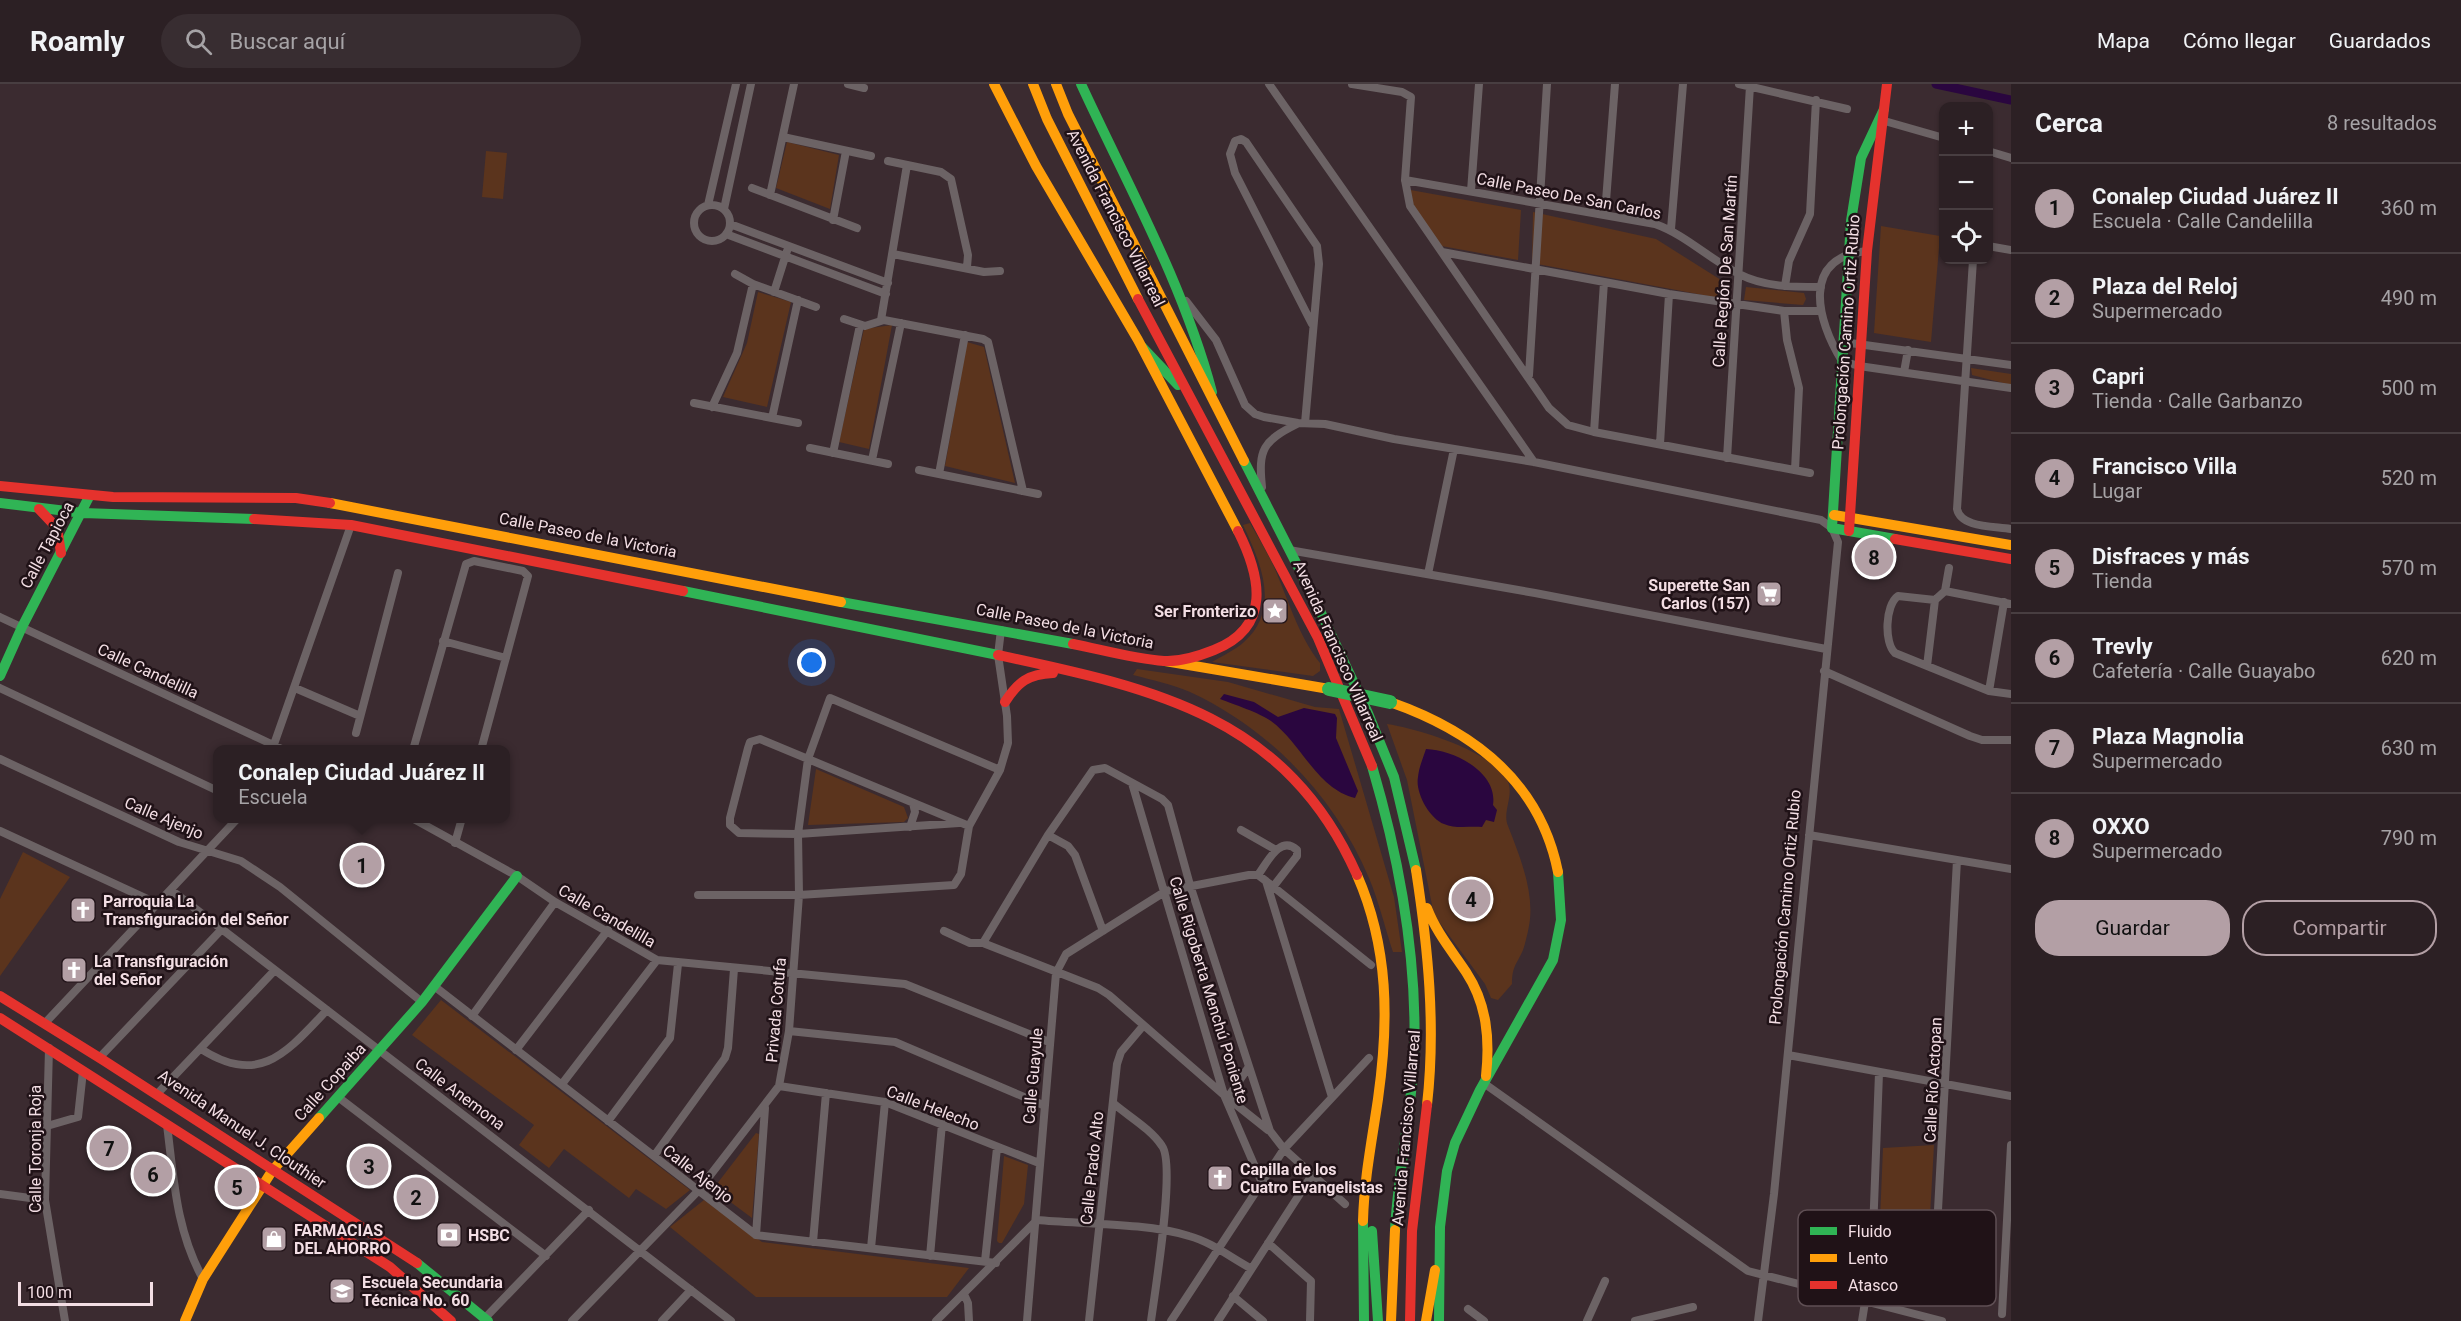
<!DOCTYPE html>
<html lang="es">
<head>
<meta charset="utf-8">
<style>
	:root { --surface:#2c2024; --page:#382d31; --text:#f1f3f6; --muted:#a6a3a6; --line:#483e41; --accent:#b39fa5 }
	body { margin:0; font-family:Roboto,sans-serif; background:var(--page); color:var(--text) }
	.controls { position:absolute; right:18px; top:18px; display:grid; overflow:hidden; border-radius:12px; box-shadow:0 2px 4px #0004 }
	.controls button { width:54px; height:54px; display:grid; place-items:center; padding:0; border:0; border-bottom:2px solid var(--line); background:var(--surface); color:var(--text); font:30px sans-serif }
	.scale { position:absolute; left:18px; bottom:15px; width:135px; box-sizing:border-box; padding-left:6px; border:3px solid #f3dee4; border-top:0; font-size:16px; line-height:21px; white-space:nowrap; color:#f3dee4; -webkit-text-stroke:4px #201217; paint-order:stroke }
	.you { position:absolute; left:812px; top:579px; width:21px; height:21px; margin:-15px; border:4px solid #fff; border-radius:50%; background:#1a73e8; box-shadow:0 0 0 9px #1a73e833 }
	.badge { display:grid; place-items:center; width:39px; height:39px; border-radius:50%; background:var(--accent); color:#111; font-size:20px; font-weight:700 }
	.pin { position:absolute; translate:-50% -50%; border:3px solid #fff; box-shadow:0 2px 6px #0006 }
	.popup { position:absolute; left:213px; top:661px; width:297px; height:78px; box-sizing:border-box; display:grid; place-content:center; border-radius:12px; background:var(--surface); filter:drop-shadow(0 2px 4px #0005); font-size:20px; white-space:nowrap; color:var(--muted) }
	.popup b { font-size:22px; color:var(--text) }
	.popup::after { content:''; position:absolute; left:50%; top:100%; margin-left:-12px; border:12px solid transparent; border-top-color:var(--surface) }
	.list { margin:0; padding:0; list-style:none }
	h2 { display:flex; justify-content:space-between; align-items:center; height:78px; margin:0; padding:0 24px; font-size:26px }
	h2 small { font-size:20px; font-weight:400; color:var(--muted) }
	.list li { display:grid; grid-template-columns:39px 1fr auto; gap:18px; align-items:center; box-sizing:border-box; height:90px; padding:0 24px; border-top:2px solid var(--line) }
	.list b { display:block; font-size:22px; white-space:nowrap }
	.list p { margin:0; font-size:20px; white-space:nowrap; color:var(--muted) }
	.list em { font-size:20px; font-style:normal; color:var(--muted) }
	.actions { display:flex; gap:12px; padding:18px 24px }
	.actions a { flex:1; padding:14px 0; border:2px solid var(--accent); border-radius:24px; text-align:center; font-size:21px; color:var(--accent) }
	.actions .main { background:var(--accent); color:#111 }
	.icon { flex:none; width:33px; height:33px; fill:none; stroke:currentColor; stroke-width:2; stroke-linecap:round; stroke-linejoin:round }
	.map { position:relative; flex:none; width:2011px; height:1237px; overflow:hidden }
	header { display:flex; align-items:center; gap:36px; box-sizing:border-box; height:84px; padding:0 30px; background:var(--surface); border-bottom:2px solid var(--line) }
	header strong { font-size:28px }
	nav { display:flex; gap:33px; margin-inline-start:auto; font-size:21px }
	.search { width:420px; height:54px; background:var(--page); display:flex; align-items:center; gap:15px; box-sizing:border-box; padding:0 21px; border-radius:33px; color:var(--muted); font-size:22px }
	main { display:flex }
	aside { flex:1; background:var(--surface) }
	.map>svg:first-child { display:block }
	.green { fill:#5b341d }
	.water { fill:#2a063f }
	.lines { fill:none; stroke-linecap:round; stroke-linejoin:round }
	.canal { stroke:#2a063f; stroke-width:9 }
	.street { stroke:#6c6365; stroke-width:8 }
	.fast { stroke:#30b455; stroke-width:10 }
	.slow { stroke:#ff9f0a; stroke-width:10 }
	.jam { stroke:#e5322d; stroke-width:10 }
	.fast-bridge { stroke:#30b455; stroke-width:14 }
	.labels { text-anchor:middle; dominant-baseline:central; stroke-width:5; stroke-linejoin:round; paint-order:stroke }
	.street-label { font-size:16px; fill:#f3dee4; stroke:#201217 }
	.poi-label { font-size:16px; font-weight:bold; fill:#f3dee4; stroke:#201217; text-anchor:start }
	.key { fill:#201217; stroke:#5f4f54; stroke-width:1.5 }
	.key-label { font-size:16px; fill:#f3dee4 }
</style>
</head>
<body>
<header>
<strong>Roamly</strong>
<div class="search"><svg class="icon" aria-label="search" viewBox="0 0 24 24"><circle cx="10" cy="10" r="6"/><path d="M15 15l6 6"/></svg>Buscar aquí</div>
<nav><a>Mapa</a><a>Cómo llegar</a><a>Guardados</a></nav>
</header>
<main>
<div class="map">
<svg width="2011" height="1237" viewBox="0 0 2011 1237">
	<rect width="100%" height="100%" fill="#3b2b30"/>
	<!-- green -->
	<path class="green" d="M787,58l52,13 -9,54 -54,-21z
		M486,67l21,2 -4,46 -21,-2z
		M1405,105l116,21 -3,50 -82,-15 -30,-43z
		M1533,128l123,27 65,41 -2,18 -187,-35z
		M1881,142l59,10 -9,106 -57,-9z
		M1746,203l58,6 2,6 -3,6 -59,-5z
		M758,208l33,10 -24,105 -44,-10 24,-54z
		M892,241l-23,124 -30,-7 25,-113z
		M967,258l17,5 31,136 -70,-17z
		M1971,284l40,6v11l-39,-10z
		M1250,439c8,14 17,29 24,44 14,32 24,68 46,96v8l-7,5 -101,-14c10,-6 23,-12 32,-20 37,-33 17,-79 -1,-117z
		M1137,585l91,13 87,25 24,2 55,188 8,55h-9c-8,-24 -14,-50 -24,-74 -34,-81 -99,-149 -179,-186 -18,-8 -38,-12 -57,-17z
		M1387,640c32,5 106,27 121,58 6,14 -6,30 0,44 11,28 25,62 22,93 -1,9 -4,22 -7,31 -6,14 -11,16 -11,34l-14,16 -7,-2 -6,-14 -51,-69 -27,-135z
		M816,685l88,38 4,11 -4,4 -96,3z
		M23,768l47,25 -70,99v-77z
		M441,916l249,190 -24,19 -30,-20 -7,9 -65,-49 -15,19 -30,-23 15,-20 -122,-90z
		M756,1049l3,1 -7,84 -39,-29z
		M1934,1061l-6,106 -49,-8 4,-95z
		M1004,1072l24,9 -4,39 -22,39h-3l-2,-2z
		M704,1116l58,42 207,26 -22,29h-191l-86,-70z"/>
	<!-- water -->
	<path class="water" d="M1224,610l30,8 24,15 26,-9 31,6 2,4 -1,20 22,53 -3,7c-38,-9 -54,-55 -84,-77 -11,-8 -38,-17 -51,-22z
		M1426,665c28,1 72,23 67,56l4,5 -3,12 -8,-2 -4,7c-13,-1 -27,2 -38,-3 -15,-6 -29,-32 -26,-47 1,-10 5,-19 8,-28z"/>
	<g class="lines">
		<!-- canal -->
		<path class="canal" d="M1936,0l75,16"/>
		<!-- street -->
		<path class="street" d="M848,0l16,4
			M1269,0l265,378
			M1352,0l50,8 9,5 -6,83 5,26 139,202 19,17 26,7 216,41
			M1739,0l108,25
			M1881,36l63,18
			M783,53l88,19
			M1988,67l23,7
			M888,77l53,11 10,7 17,76 -1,12
			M1405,96l250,44c31,11 54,35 84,50 25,13 54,13 82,13
			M752,104l105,40
			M1471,107l8,-107
			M770,111l24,-111
			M708,121l28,-121
			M694 139a18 18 0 1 1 36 0a18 18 0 1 1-36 0Z
			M724,125l27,-125
			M1605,130l10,-130
			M833,136l13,-69
			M730,140l158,59
			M1671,145l12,-145
			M726,150l160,60
			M1988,162l23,4
			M1867,167c-67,6 -50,70 -25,110l17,5 152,22
			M1442,168l227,42 115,17h35
			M893,170l91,18 16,-1
			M1973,176l-16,249c4,19 37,17 54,20
			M735,190l18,10 63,23
			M1785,202l4,-25 21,-47 6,-114
			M774,208l13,-41
			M1186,217l30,39 29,65 10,9 9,3 34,6 27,1 69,15 140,23 287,58 11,8 6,14 -64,652 -16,127
			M1784,227l3,29 12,48 -4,82
			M844,235l21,7 19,-6 99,19 5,3 35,149
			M881,236l26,-155
			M1843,258l168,23
			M1904,288l4,-22
			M1529,291l18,-291
			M694,319l104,20
			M712,323l25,-54 16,-69
			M772,334l26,-118
			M1305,339l14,-159 -2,-18 -71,-104 -5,-3 -6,2 -5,13 5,19 77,151
			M1594,348l10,-150
			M1660,360l9,-150
			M810,364l78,16
			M833,369l27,-128
			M1727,374l23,-372
			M872,376l29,-137
			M919,386l119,24
			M939,390l26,-139
			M1262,403c-4,-38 1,-46 35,-63
			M1289,466l246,43 291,56
			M1428,490l26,-125
			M1945,507l4,-23
			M2011,520l-66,-13 -10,9 -37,-4c-13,9 -14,47 -3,57l94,38 22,3
			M0,533l284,133
			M443,557l63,17
			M1927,582l8,-66
			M1824,587l146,65 12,4h29
			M0,604l218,103
			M295,604l65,28
			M1989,607l15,-89
			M356,649l42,-160
			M272,666l79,-225
			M413,666l53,-186 8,-3 49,10 5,5 -47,174
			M0,675l179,83 62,19 39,26 142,115
			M1132,699l92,312 38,88
			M412,734l105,58 38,26 102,58 248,24 144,58
			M959,739l-161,11 -59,-1 -9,-8v-7l18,-70 2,-6 10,-3 209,87
			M910,743l5,-15 -2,-9
			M1241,746l35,20
			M0,747l158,73
			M1048,751l20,11 7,9 28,76
			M1809,751l202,34
			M455,759l7,-25
			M1258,791c9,-12 22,-41 39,-25v6l-24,31
			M1266,797l66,216
			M171,806l560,431
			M698,811h101l155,-10 7,-11 8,-48 31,-56 8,-27 -1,-27 -9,-61 3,-25
			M944,847l26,12h13l115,45 11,7 115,100 44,35
			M983,859l65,-108 45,-65 12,-2 57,31 6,6 22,80 80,246 14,18 61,55
			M434,902l322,249 240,28
			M472,932l83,-114
			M46,938l192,-204
			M789,947l106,11 148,63
			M49,964l-4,152 20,121
			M201,965c59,38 86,3 126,-39
			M516,966l92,-120
			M1788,971l223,41
			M101,972l121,-127
			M562,1000l95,-124
			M1485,1000l263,187 194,50
			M779,1002l106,16 154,61
			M158,1009l117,-123
			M338,1013l208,159
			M1228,1013l20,-29
			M1113,1019c15,13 38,26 49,43 14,19 -7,145 -11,175
			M608,1037l62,-83 8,-74
			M167,1041c7,55 9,105 36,154
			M47,1042l31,-9 5,-46
			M654,1072l71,-98 3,-10 6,-79
			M0,1110l45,6
			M756,1151l9,-127
			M813,1158l13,-149
			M1268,1159l43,38 -1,40
			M871,1164l14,-146
			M930,1172l12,-132
			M985,1177l12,-113
			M1871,1201l8,-212
			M964,1210l4,9 1,18
			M1233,1212l30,25
			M1933,1218l24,-442
			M1468,1225l16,12
			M2002,1230l9,-169
			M485,1234l104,-108
			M572,1237l126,-130 81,-105 10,-55 10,-136 -1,-61 10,-75 22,-61 170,72
			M662,1237l29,-31
			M936,1237l101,-101c45,4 111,3 152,16 22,6 41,21 61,32
			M1027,1237l29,-348 10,-19 100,-63 83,-16h9l8,6 105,84
			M1089,1237l28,-257 4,-12 22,-26
			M1171,1237l113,-172 85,-91
			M1218,1237l94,-146
			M1587,1237l18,-40
			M1635,1237l58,-14
			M1862,1237l3,-19"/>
		<!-- fast -->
		<path class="fast" d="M1081,0c47,102 102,199 131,308
			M1884,25l-23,49 -10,63 -19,307 63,11
			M1142,263l36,38
			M1244,377l71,139 52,111 27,66 22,93
			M0,419l83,10 171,6
			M683,507l315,64
			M841,518l232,42
			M0,592l22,-49 68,-132
			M1372,682c28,95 46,192 42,292 -3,57 -16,114 -19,172
			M319,1034l103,-116 95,-126
			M1363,1137l1,100
			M1372,1147l6,90
			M417,1179l71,58
			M1439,1237l1,-94 7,-56 8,-28 25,-53 73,-130 8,-40 -3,-48"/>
		<!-- slow -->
		<path class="slow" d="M994,0l42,82 102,174 100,191
			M1033,0l14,35 91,180
			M1056,0l12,30 176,347
			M330,419l511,99
			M1834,431l177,30
			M1165,577l164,28
			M1390,618c83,29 150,79 168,170
			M1416,786c12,78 20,156 11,235
			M1357,791c32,73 32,146 21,224 -6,41 -14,81 -15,122
			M1427,824c9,24 25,43 39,64 21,32 24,67 20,104
			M185,1237l18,-42 69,-108 47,-53
			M1391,1237l4,-91
			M1426,1237l9,-51"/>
		<!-- jam -->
		<path class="jam" d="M1138,215l180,339 54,128
			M0,402l113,11 183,1 34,5
			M39,425l18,19 4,25
			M254,435l97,6 332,66
			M1849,447l18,-280 20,-167
			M1895,455l116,20
			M1073,560c30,6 61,15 91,17 16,1 35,-5 50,-11 58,-23 47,-73 24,-119
			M998,571c154,33 288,60 359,220
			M1005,618c13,-20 23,-28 48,-29
			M0,912l103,64 314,203
			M0,934l390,249 61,54
			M1410,1237l2,-90 15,-126"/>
		<!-- fast-bridge -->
		<path class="fast-bridge" d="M1329,605l61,13"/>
	</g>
	<!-- icons -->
	<defs>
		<g id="supermarket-square" transform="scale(1.35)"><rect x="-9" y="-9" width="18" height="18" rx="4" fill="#b39fa5" stroke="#201217"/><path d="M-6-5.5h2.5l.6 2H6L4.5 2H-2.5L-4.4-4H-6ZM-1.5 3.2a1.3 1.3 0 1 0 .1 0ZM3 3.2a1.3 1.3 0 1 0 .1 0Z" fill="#fff"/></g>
		<g id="sight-square" transform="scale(1.35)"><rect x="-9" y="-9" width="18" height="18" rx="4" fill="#b39fa5" stroke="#201217"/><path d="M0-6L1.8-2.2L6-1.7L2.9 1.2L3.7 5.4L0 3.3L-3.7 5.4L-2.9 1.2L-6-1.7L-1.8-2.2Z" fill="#fff"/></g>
		<g id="church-square" transform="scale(1.35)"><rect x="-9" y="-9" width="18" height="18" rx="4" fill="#b39fa5" stroke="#201217"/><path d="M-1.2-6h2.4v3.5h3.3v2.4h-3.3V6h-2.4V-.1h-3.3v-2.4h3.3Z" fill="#fff"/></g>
		<g id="bank-square" transform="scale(1.35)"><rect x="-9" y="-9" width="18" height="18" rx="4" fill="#b39fa5" stroke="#201217"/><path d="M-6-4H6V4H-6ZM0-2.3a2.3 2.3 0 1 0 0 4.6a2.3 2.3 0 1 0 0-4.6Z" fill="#fff"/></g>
		<g id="shop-square" transform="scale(1.35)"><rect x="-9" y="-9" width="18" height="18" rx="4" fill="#b39fa5" stroke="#201217"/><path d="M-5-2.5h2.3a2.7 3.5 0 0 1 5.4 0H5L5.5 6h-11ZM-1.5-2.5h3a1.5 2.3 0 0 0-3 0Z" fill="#fff"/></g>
		<g id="school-square" transform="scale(1.35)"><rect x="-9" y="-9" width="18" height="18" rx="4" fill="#b39fa5" stroke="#201217"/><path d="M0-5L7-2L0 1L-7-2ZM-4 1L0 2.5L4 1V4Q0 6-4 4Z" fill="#fff"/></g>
	</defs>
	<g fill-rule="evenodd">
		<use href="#supermarket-square" x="1769" y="510"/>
		<use href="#sight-square" x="1275" y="527"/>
		<use href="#church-square" x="83" y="826"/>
		<use href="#church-square" x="74" y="886"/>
		<use href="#church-square" x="1220" y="1094"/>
		<use href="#bank-square" x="449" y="1151"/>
		<use href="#shop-square" x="274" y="1155"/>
		<use href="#school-square" x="342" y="1207"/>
	</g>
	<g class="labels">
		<!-- street labels -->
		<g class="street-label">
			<text transform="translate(1569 112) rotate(11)">Calle Paseo De San Carlos</text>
			<text transform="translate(1116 134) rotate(63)">Avenida Francisco Villarreal</text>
			<text transform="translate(1725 187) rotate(-86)">Calle Región De San Martín</text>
			<text transform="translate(1846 248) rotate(-86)">Prolongación Camino Ortiz Rubio</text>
			<text transform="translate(588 451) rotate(11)">Calle Paseo de la Victoria</text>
			<text transform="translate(47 461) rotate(-62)">Calle Tapioca</text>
			<text transform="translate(1065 542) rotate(11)">Calle Paseo de la Victoria</text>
			<text transform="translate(1338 567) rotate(66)">Avenida Francisco Villarreal</text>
			<text transform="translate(148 587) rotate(25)">Calle Candelilla</text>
			<text transform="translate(164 734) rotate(23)">Calle Ajenjo</text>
			<text transform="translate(1785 823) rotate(-85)">Prolongación Camino Ortiz Rubio</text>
			<text transform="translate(607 832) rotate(30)">Calle Candelilla</text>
			<text transform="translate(1209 906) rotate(73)">Calle Rigoberta Menchú Poniente</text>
			<text transform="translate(776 926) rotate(-85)">Privada Cotufa</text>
			<text transform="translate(1033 992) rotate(-85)">Calle Guayule</text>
			<text transform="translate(1933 996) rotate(-87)">Calle Río Actopan</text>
			<text transform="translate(330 998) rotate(-48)">Calle Copaiba</text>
			<text transform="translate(460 1010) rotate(37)">Calle Anemona</text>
			<text transform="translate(933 1024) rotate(21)">Calle Helecho</text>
			<text transform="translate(1406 1044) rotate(-85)">Avenida Francisco Villarreal</text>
			<text transform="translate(242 1045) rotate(34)">Avenida Manuel J. Clouthier</text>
			<text transform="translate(35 1065) rotate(-90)">Calle Toronja Roja</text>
			<text transform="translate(1092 1084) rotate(-84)">Calle Prado Alto</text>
			<text transform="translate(698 1090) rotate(38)">Calle Ajenjo</text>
		</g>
		<!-- poi labels -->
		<g class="poi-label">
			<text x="1750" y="501" text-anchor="end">Superette San<tspan x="1750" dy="18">Carlos (157)</tspan></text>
			<text x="1256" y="527" text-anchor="end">Ser Fronterizo</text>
			<text x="103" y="817">Parroquia La<tspan x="103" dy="18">Transfiguración del Señor</tspan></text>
			<text x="94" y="877">La Transfiguración<tspan x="94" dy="18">del Señor</tspan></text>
			<text x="1240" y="1085">Capilla de los<tspan x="1240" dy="18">Cuatro Evangelistas</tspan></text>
			<text x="294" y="1146">FARMACIAS<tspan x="294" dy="18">DEL AHORRO</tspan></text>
			<text x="468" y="1151">HSBC</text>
			<text x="362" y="1198">Escuela Secundaria<tspan x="362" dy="18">Técnica No. 60</tspan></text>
		</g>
	</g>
	<!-- legend -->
	<rect x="1798" y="1126" width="198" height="96" rx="9" class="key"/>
	<rect x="1810" y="1143" width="27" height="8" fill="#30b455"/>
	<rect x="1810" y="1170" width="27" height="8" fill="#ff9f0a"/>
	<rect x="1810" y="1197" width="27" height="8" fill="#e5322d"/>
	<g class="key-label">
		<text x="1848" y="1153">Fluido</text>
		<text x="1848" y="1180">Lento</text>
		<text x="1848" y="1207">Atasco</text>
	</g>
</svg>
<div class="controls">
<button>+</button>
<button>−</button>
<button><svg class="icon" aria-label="locate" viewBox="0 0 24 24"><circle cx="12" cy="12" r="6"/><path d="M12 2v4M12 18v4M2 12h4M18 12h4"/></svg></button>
</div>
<div class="scale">100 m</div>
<div class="you"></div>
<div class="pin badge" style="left:362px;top:781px">1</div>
<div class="popup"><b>Conalep Ciudad Juárez II</b>Escuela</div>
<div class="pin badge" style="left:416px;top:1113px">2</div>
<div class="pin badge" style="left:369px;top:1082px">3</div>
<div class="pin badge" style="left:1471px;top:815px">4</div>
<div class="pin badge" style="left:237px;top:1103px">5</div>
<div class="pin badge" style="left:153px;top:1090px">6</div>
<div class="pin badge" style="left:109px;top:1064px">7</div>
<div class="pin badge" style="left:1874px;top:473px">8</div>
</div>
<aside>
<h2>Cerca<small>8 resultados</small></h2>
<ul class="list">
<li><span class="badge">1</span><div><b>Conalep Ciudad Juárez II</b><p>Escuela · Calle Candelilla</p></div><em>360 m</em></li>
<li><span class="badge">2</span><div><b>Plaza del Reloj</b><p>Supermercado</p></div><em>490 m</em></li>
<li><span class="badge">3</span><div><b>Capri</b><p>Tienda · Calle Garbanzo</p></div><em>500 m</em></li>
<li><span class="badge">4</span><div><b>Francisco Villa</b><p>Lugar</p></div><em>520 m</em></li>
<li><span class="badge">5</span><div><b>Disfraces y más</b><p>Tienda</p></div><em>570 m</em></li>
<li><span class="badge">6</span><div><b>Trevly</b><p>Cafetería · Calle Guayabo</p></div><em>620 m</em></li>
<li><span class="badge">7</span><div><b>Plaza Magnolia</b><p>Supermercado</p></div><em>630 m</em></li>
<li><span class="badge">8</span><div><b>OXXO</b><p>Supermercado</p></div><em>790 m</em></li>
</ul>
<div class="actions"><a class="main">Guardar</a><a>Compartir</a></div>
</aside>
</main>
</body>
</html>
